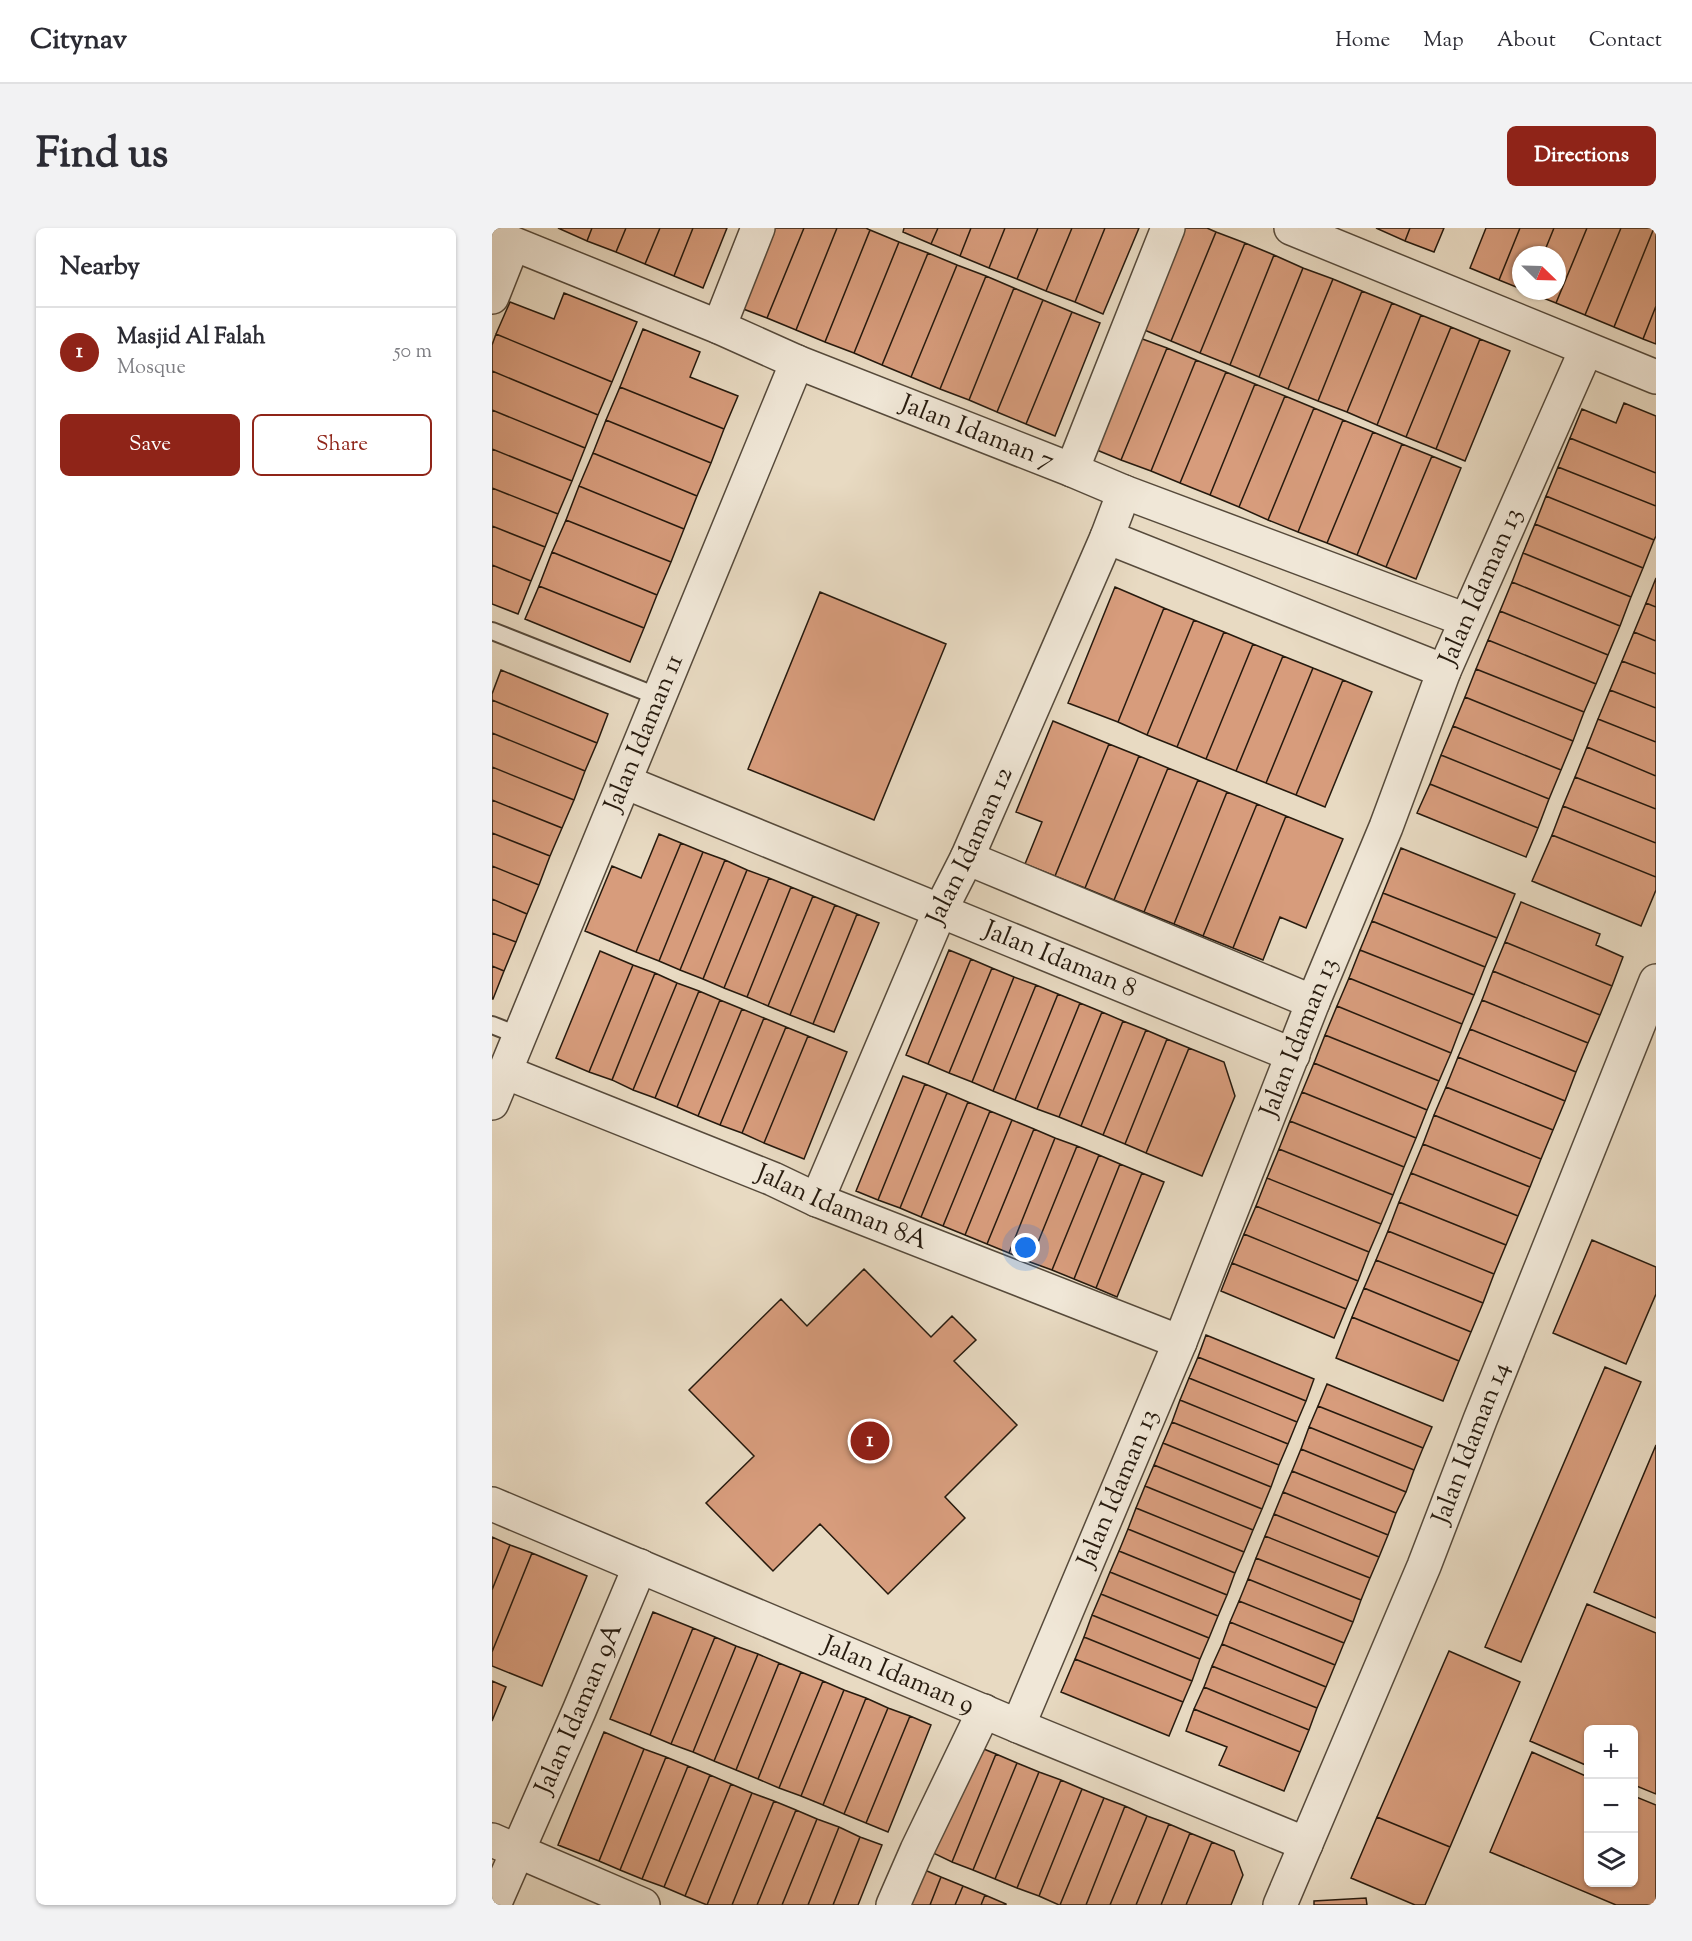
<!DOCTYPE html>
<html lang="en">
<head>
<meta charset="utf-8">
<style>
	:root { --surface:#fff; --page:#f2f2f3; --text:#2b2b33; --muted:#7c7c81; --line:#e1e1e2; --accent:#8f2418 }
	body { margin:0; font-family:"Sorts Mill Goudy",serif; background:var(--page); color:var(--text) }
	.controls { position:absolute; right:18px; bottom:18px; display:grid; overflow:hidden; border-radius:9px; box-shadow:0 2px 4px #0004 }
	.controls button { width:54px; height:54px; display:grid; place-items:center; padding:0; border:0; border-bottom:2px solid var(--line); background:var(--surface); color:var(--text); font:30px sans-serif }
	.compass { position:absolute; left:1020px; top:18px; width:54px; height:54px; border-radius:50%; background:var(--surface); box-shadow:0 2px 4px #0004; rotate:113deg }
	.you { position:absolute; left:534px; top:1020px; width:21px; height:21px; margin:-15px; border:4px solid #fff; border-radius:50%; background:#1a73e8; box-shadow:0 0 0 9px #1a73e833 }
	.badge { display:grid; place-items:center; width:39px; height:39px; border-radius:50%; background:var(--accent); color:#fff; font-size:20px; font-weight:700 }
	.pin { position:absolute; translate:-50% -50%; border:3px solid #fff; box-shadow:0 2px 6px #0006 }
	.list { margin:0; padding:0; list-style:none }
	h2 { display:flex; justify-content:space-between; align-items:center; height:78px; margin:0; padding:0 24px; font-size:26px }
	h2 small { font-size:20px; font-weight:400; color:var(--muted) }
	.list li { display:grid; grid-template-columns:39px 1fr auto; gap:18px; align-items:center; box-sizing:border-box; height:90px; padding:0 24px; border-top:2px solid var(--line) }
	.list b { display:block; font-size:22px; white-space:nowrap }
	.list p { margin:0; font-size:20px; white-space:nowrap; color:var(--muted) }
	.list em { font-size:20px; font-style:normal; color:var(--muted) }
	.actions { display:flex; gap:12px; padding:18px 24px }
	.actions a { flex:1; padding:14px 0; border:2px solid var(--accent); border-radius:9px; text-align:center; font-size:21px; color:var(--accent) }
	.actions .main { background:var(--accent); color:#fff }
	.icon { flex:none; width:33px; height:33px; fill:none; stroke:currentColor; stroke-width:2; stroke-linecap:round; stroke-linejoin:round }
	.map { position:relative; flex:none; width:1164px; height:1677px; overflow:hidden; border-radius:9px }
	header { display:flex; align-items:center; gap:36px; box-sizing:border-box; height:84px; padding:0 30px; background:var(--surface); border-bottom:2px solid var(--line) }
	header strong { font-size:28px }
	nav { display:flex; gap:33px; margin-inline-start:auto; font-size:21px }
	.intro { display:flex; align-items:center; justify-content:space-between; box-sizing:border-box; height:144px; padding:0 36px }
	h1 { margin:0; font-size:42px }
	.button { padding:15px 27px; border-radius:9px; background:var(--accent); color:#fff; font-size:21px; font-weight:700 }
	main { display:flex; gap:36px; padding:0 36px }
	aside { flex:1; background:var(--surface); border-radius:9px; box-shadow:0 2px 4px #0004 }
	.map>svg:first-child { display:block }
	.building { fill:#d79c7c; stroke:#261a0e; stroke-width:1.5 }
	.lines { fill:none; stroke-linecap:round; stroke-linejoin:round }
	.service-casing { stroke:#564a3b; stroke-width:20 }
	.minor-casing { stroke:#564a3b; stroke-width:36 }
	.service { stroke:#f0e7d7; stroke-width:16 }
	.minor { stroke:#f0e7d7; stroke-width:33 }
	.labels { text-anchor:middle; dominant-baseline:central; stroke-width:6; stroke-linejoin:round; paint-order:stroke }
	.street-label { font-size:26px; fill:#261a0e; stroke:#f0e7d7 }
</style>
</head>
<body>
<header>
<strong>Citynav</strong>
<nav><a>Home</a><a>Map</a><a>About</a><a>Contact</a></nav>
</header>
<div class="intro"><h1>Find us</h1><a class="button">Directions</a></div>
<main>
<aside>
<h2>Nearby<small></small></h2>
<ul class="list">
<li><span class="badge">1</span><div><b>Masjid Al Falah</b><p>Mosque</p></div><em>50 m</em></li>
</ul>
<div class="actions"><a class="main">Save</a><a>Share</a></div>
</aside>
<div class="map">
<svg width="1164" height="1677" viewBox="0 0 1164 1677">
	<rect width="100%" height="100%" fill="#e8dac2"/>
	<filter id="stains"><feTurbulence type="fractalNoise" baseFrequency=".00333" numOctaves="4"/><feColorMatrix values="0 0 0 0 .2 0 0 0 0 .09 0 0 0 0 .02 0 0 0 .5 -.17"/></filter>
	<radialGradient id="worn" r=".72"><stop offset=".6" stop-color="#630" stop-opacity="0"/><stop offset="1" stop-color="#630" stop-opacity=".3"/></radialGradient>
	<!-- building -->
	<path class="building" d="M66,0h34l-5,13z
		M100,0h34l-10,24 -29,-11z
		M134,0h34l-15,36 -29,-12z
		M168,0h33l-19,48 -29,-12z
		M201,0h34l-24,60 -29,-12z
		M278,0h34l-37,90 -29,-11z
		M312,0h33l-41,102 -29,-12z
		M345,0h29l4,2 -45,112 -29,-12z
		M412,0h34l-7,16 -28,-12z
		M446,0h33l-11,28 -29,-12z
		M479,0h34l-16,40 -29,-12z
		M513,0h33l-21,51 -28,-11z
		M546,0h34l-26,63 -29,-12z
		M580,0h33l-30,74 -29,-11z
		M613,0h34l-36,86 -28,-12z
		M690,0h25l9,4 -45,109 -29,-12z
		M884,0h34l-5,13z
		M918,0h34l-10,24 -29,-11z
		M994,0h34l-21,52 -29,-12z
		M1028,0h34l-11,27h-22v34l-22,-9z
		M1062,0h33l-31,75 -28,-11 29,-1v-36h-14z
		M1095,0h34l-36,87 -29,-12z
		M1129,0h33l-40,99 -29,-12z
		M1162,0h2v78l-13,33 -29,-12z
		M378,2l29,12 -45,111 -29,-11z
		M724,4l29,11 -45,110 -29,-12z
		M407,14l29,11 -46,112 -28,-12z
		M753,15l29,12 -44,110 -30,-12z
		M436,25l29,12 -46,112 -29,-12z
		M782,27l29,13 -44,109 -29,-12z
		M465,37l29,11 -46,113 -29,-12z
		M811,40l30,11 -45,110 -29,-12z
		M494,48l28,12 -45,112 -29,-11z
		M841,51l29,12 -44,110 -30,-12z
		M522,60l29,12 -46,112 -28,-12z
		M870,63l30,12 -45,109 -29,-11z
		M72,65l73,29 -25,60 -116,-48 14,-32 44,17z
		M551,72l29,12 -46,112 -29,-12z
		M900,75l29,12 -44,110 -30,-13z
		M1164,78v38l-13,-5z
		M580,84l28,11 -45,113 -29,-12z
		M929,87l30,12 -45,110 -29,-12z
		M959,99l29,12 -44,110 -30,-12z
		M151,101l57,23 -10,25 48,19 -14,33 -104,-42z
		M4,106l116,48 -14,33 -106,-44v-26z
		M645,109l30,11 -46,112 -29,-12z
		M988,111l30,12 -45,110 -29,-12z
		M675,120l29,12 -45,111 -30,-11z
		M704,132l30,12 -46,111 -29,-12z
		M0,143l106,44 -13,33 -93,-38z
		M734,144l29,12 -45,111 -30,-12z
		M763,156l30,12 -46,111 -29,-12z
		M128,159l104,42 -13,34 -105,-43z
		M793,168l29,12 -46,112 -29,-13z
		M1132,175l32,13v57l-86,-35 12,-29 34,14z
		M822,180l29,12 -45,112 -30,-12z
		M0,182l93,38 -13,33 -80,-32z
		M114,192l105,43 -14,33 -104,-43z
		M851,192l30,12 -46,111 -29,-11z
		M881,204l29,12 -45,111 -30,-12z
		M1078,210l86,35v33l-98,-39z
		M910,216l30,12 -46,111 -29,-12z
		M0,221l80,32 -14,33 -66,-26z
		M101,225l104,43 -13,33 -105,-43z
		M940,228l29,12 -45,111 -30,-12z
		M1066,239l98,39v30l-2,4 -108,-44z
		M87,258l105,43 -13,33 -105,-42z
		M0,260l66,26 -13,33 -53,-21z
		M1054,268l108,44 -11,28 -108,-44z
		M74,292l105,42 -14,33 -105,-43z
		M1043,296l108,44 -12,29 -108,-44z
		M0,298l53,21 -14,34 -39,-16z
		M60,324l105,43 -13,33 -105,-42z
		M1031,325l108,44 -11,29 -108,-44z
		M0,337l39,16 -13,33 -26,-10z
		M1164,350v29l-10,-4z
		M1020,354l108,44 -12,29 -108,-44z
		M47,358l105,42 -14,34 -105,-43z
		M623,359l49,21 -46,114 -50,-19z
		M328,364l126,52 -72,176 -126,-51z
		M1154,375l10,4v34l-22,-9z
		M672,380l30,12 -47,115 -29,-13z
		M1008,383l108,44 -12,29 -108,-44z
		M702,392l30,12 -47,115 -30,-12z
		M732,404l29,12 -47,115 -29,-12z
		M1142,404l22,9v33l-34,-13z
		M996,412l108,44 -12,28 -108,-43z
		M761,416l30,12 -47,115 -30,-12z
		M791,428l30,12 -47,115 -30,-12z
		M1130,433l34,13v34l-46,-18z
		M821,440l30,12 -47,115 -30,-12z
		M984,441l108,43 -11,29 -108,-44z
		M9,442l107,44 -11,29 -105,-43v-6z
		M851,452l29,12 -47,115 -29,-12z
		M1118,462l46,18v34l-58,-23z
		M973,469l108,44 -12,29 -108,-44z
		M0,472l105,43 -12,28 -93,-38z
		M1106,491l58,23v34l-69,-29z
		M561,493l56,23 -54,132 -30,-12 17,-42 -26,-10z
		M961,498l108,44 -12,29 -108,-44z
		M0,505l93,38 -11,29 -82,-33z
		M617,516l30,12 -54,132 -30,-12z
		M1095,519l69,29v33l-81,-32z
		M949,527l108,44 -11,29 -108,-44z
		M647,528l29,12 -54,132 -29,-12z
		M0,539l82,33 -12,28 -70,-28z
		M676,540l30,12 -54,132 -30,-12z
		M1083,549l81,32v34l-93,-37z
		M706,552l29,12 -53,132 -30,-12z
		M938,556l108,44 -12,29 -109,-44z
		M735,564l30,12 -54,132 -29,-12z
		M0,572l70,28 -12,28 -58,-23z
		M765,576l29,12 -53,132 -30,-12z
		M1071,578l93,37v34l-104,-42z
		M794,588l57,23 -37,89 -26,-11 -17,43 -30,-12z
		M0,605l58,23 -11,29 -47,-19z
		M167,606l22,9 -45,109 -51,-21 27,-65 29,12z
		M1060,607l104,42v13l-15,36 -109,-45z
		M189,615l22,9 -44,109 -23,-9z
		M909,620l114,46 -18,44 -114,-45z
		M211,624l22,8 -45,110 -21,-9z
		M233,632l22,10 -44,109 -23,-9z
		M0,638l47,19 -12,29 -35,-15z
		M255,642l22,8 -45,110 -21,-9z
		M277,650l22,9 -44,110 -23,-9z
		M299,659l22,9 -45,110 -21,-9z
		M891,665l114,45 -12,29 -113,-46z
		M321,668l22,9 -45,110 -22,-9z
		M0,671l35,15 -11,28 -24,-9z
		M1029,674l79,32 -4,11 27,12 -11,29 -107,-44z
		M343,677l22,9 -44,110 -23,-9z
		M365,686l22,9 -45,109 -21,-8z
		M880,693l113,46 -11,28 -114,-45z
		M0,705l24,9 -12,29 -12,-5z
		M1013,714l107,44 -12,29 -107,-44z
		M457,722l22,9 -43,105 -22,-9z
		M868,722l114,45 -12,29 -113,-46z
		M108,723l33,14 -44,107 -33,-14z
		M479,731l21,9 -43,105 -21,-9z
		M141,737l22,8 -43,107 -23,-8z
		M0,738l12,5 -11,28h-1z
		M500,740l22,9 -42,105 -23,-9z
		M1001,743l107,44 -12,28 -106,-43z
		M163,745l22,10 -44,107 -21,-10z
		M522,749l22,8 -43,106 -21,-9z
		M857,750l113,46 -11,29 -114,-47z
		M185,755l22,8 -44,107 -22,-8z
		M544,757l22,9 -43,106 -22,-9z
		M207,763l21,9 -43,107 -22,-9z
		M566,766l22,9 -43,106 -22,-9z
		M228,772l22,9 -44,107 -21,-9z
		M990,772l106,43 -12,29 -106,-43z
		M588,775l22,9 -43,105 -22,-8z
		M845,778l114,47 -12,28 -114,-46z
		M250,781l22,9 -44,107 -22,-9z
		M610,784l21,9 -42,105 -22,-9z
		M272,790l22,9 -44,106 -22,-8z
		M631,793l23,9 -43,105 -22,-9z
		M294,799l22,9 -44,107 -22,-10z
		M978,801l106,43 -11,29 -107,-44z
		M654,802l21,9 -42,105 -22,-9z
		M833,807l114,46 -12,29 -113,-47z
		M316,808l39,16 -43,107 -40,-16z
		M675,811l22,9 -43,105 -21,-9z
		M697,820l35,14 11,34 -33,80 -56,-23z
		M966,829l107,44 -12,29 -107,-43z
		M822,835l113,47 -11,28 -114,-46z
		M411,848l22,8 -47,116 -22,-9z
		M433,856l22,9 -47,115 -22,-8z
		M954,859l107,43 -12,29 -107,-44z
		M810,864l114,46 -12,29 -114,-46z
		M455,865l21,9 -47,115 -21,-9z
		M476,874l22,9 -47,115 -22,-9z
		M498,883l22,9 -47,115 -22,-9z
		M942,887l107,44 -11,28 -107,-43z
		M520,892l22,9 -47,115 -22,-9z
		M798,893l114,46 -11,28 -114,-46z
		M542,901l21,9 -46,115 -22,-9z
		M563,910l22,8 -47,116 -21,-9z
		M931,916l107,43 -12,29 -107,-43z
		M585,918l22,9 -47,115 -22,-8z
		M787,921l114,46 -12,29 -114,-46z
		M607,927l21,9 -46,115 -22,-9z
		M628,936l22,9 -46,115 -22,-9z
		M650,945l22,9 -47,115 -21,-9z
		M919,945l107,43 -12,29 -107,-43z
		M775,950l114,46 -12,28 -113,-46z
		M907,974l107,43 -12,29 -106,-43z
		M764,978l113,46 -11,29 -114,-47z
		M896,1003l106,43 -11,29 -107,-43z
		M752,1006l114,47 -12,28 -114,-46z
		M1100,1012l64,27v27l-30,70 -73,-31z
		M884,1032l107,43 -12,29 -107,-44z
		M740,1035l114,46 -12,29 -113,-47z
		M372,1041l67,68 21,-21 24,24 -22,21 63,64 -72,72 20,21 -77,76 -68,-70 -47,47 -67,-68 48,-47 -65,-66 92,-91 26,27z
		M872,1060l107,44 -12,29 -107,-44z
		M860,1089l107,44 -16,40 -107,-43z
		M714,1107l108,44 -8,22 -108,-44z
		M706,1129l108,44 -9,21 -108,-44z
		M1113,1139l36,15 -120,280 -36,-15z
		M697,1150l108,44 -9,22 -108,-44z
		M835,1156l105,43 -9,21 -105,-42z
		M688,1172l108,44 -9,21 -107,-43z
		M826,1178l105,42 -9,22 -105,-43z
		M680,1194l107,43 -8,22 -108,-44z
		M817,1199l105,43 -8,22 -105,-43z
		M671,1215l108,44 -9,22 -108,-44z
		M1164,1217v173l-62,-26z
		M809,1221l105,43 -10,21 -104,-42z
		M662,1237l108,44 -9,21 -108,-44z
		M800,1243l104,42 -8,22 -105,-43z
		M653,1258l108,44 -9,22 -108,-44z
		M791,1264l105,43 -9,22 -105,-43z
		M644,1280l108,44 -9,21 -107,-44z
		M782,1286l105,43 -9,21 -105,-42z
		M636,1301l107,44 -8,22 -108,-44z
		M773,1308l105,42 -9,22 -105,-42z
		M0,1309l18,8 -18,45z
		M18,1317l22,8 -40,99v-62z
		M627,1323l108,44 -9,21 -108,-44z
		M40,1325l55,23 -45,110 -50,-20v-14z
		M764,1330l105,42 -8,22 -105,-43z
		M618,1344l108,44 -9,22 -108,-44z
		M756,1351l105,43 -9,21 -105,-42z
		M609,1366l108,44 -9,21 -108,-44z
		M747,1373l105,42 -9,22 -105,-43z
		M1095,1376l69,29v161l-22,-9v-55h-46v36l-58,-25z
		M161,1384l40,16 -43,107 -40,-16z
		M600,1387l108,44 -8,22 -108,-44z
		M738,1394l105,43 -9,22 -104,-43z
		M201,1400l22,9 -44,107 -21,-9z
		M223,1409l21,9 -43,106 -22,-8z
		M592,1409l108,44 -9,21 -108,-43z
		M730,1416l104,43 -9,21 -105,-42z
		M244,1418l22,8 -44,107 -21,-9z
		M957,1423l71,31 -70,165 -73,-30z
		M266,1426l21,9 -43,107 -22,-9z
		M583,1431l108,43 -14,34 -108,-44z
		M287,1435l22,9 -43,107 -22,-9z
		M720,1438l105,42 -8,22 -105,-43z
		M309,1444l22,9 -44,107 -21,-9z
		M0,1453l14,6 -14,34z
		M331,1453l21,9 -43,106 -22,-8z
		M712,1459l105,43 -9,22 -106,-43z
		M352,1462l22,8 -43,107 -22,-9z
		M374,1470l22,10 -44,106 -21,-9z
		M396,1480l22,8 -44,107 -22,-9z
		M702,1481l106,43 -16,39 -65,-26 8,-18 -41,-16z
		M418,1488l21,9 -43,107 -22,-9z
		M112,1504l40,17 -45,112 -41,-16z
		M482,1517l22,9 -44,108 -21,-10z
		M152,1521l22,8 -46,113 -21,-9z
		M1040,1524l56,25v105h46v-86l22,9v100h-40l-126,-53z
		M504,1526l21,9 -44,107 -21,-8z
		M174,1529l22,9 -46,113 -22,-9z
		M525,1535l22,9 -44,107 -22,-9z
		M196,1538l22,9 -46,112 -22,-8z
		M547,1544l22,8 -44,108 -22,-9z
		M218,1547l21,9 -46,112 -21,-9z
		M569,1552l21,9 -43,107 -22,-8z
		M239,1556l21,9 -45,112 -22,-9z
		M590,1561l22,9 -44,107h-1l-20,-9z
		M260,1565l22,8 -42,104h-25z
		M612,1570l21,8 -39,99h-26z
		M282,1573l22,9 -39,95h-25z
		M633,1578l22,10 -37,89h-24z
		M304,1582l21,9 -35,86h-25z
		M655,1588l22,8 -33,81h-26z
		M885,1589l73,30 -25,58h-10l-64,-27z
		M325,1591l22,8 -31,78h-26z
		M677,1596l21,9 -29,72h-25z
		M347,1599l21,10 -27,68h-25z
		M698,1605l22,9 -26,63h-25z
		M368,1609l22,8 -24,60h-25z
		M720,1614l22,9 9,24 -12,30h-45z
		M428,1640l21,9 -11,28h-25z
		M449,1649l22,9 -8,19h-25z
		M471,1658l22,9 -4,10h-26z
		M493,1667l21,9v1h-25z
		M874,1670l1,7h-53v-4z"/>
	<g class="lines">
		<!-- service casing -->
		<g class="service-casing">
			<path id="service" d="M0,403l167,66
				M0,797l28,11"/>
		</g>
		<!-- minor casing -->
		<g class="minor-casing">
			<g id="minor">
				<path d="M799,0l365,149"/>
				<path id="s1" d="M0,7l227,92 78,35 275,108 52,22 342,128"/>
				<path d="M0,69l21,-53"/>
				<path d="M227,99l39,-99"/>
				<path d="M580,242l96,-242"/>
				<path d="M615,309l337,134"/>
				<path id="s2" d="M133,554l668,273"/>
				<path d="M475,630l346,144"/>
				<path id="s3" d="M13,844l268,107 44,21 363,142"/>
				<path id="s4" d="M0,875l305,-741"/>
				<path id="s5" d="M325,972l123,-289 27,-53 140,-321 17,-45"/>
				<path id="s6" d="M0,1276l526,222 288,118"/>
				<path id="s7" d="M526,1498l162,-384 133,-340 73,-175 58,-156 142,-321"/>
				<path d="M0,1612l151,65"/>
				<path id="s8" d="M2,1677l85,-194 61,-145"/>
				<path d="M401,1677l24,-55 67,-139"/>
				<path id="s9" d="M788,1677l144,-339 56,-146 176,-439"/>
			</g>
		</g>
		<!-- service -->
		<use href="#service" class="service"/>
		<!-- minor -->
		<use href="#minor" class="minor"/>
	</g>
	<g class="labels">
		<!-- street labels -->
		<g class="street-label">
			<text stroke="none"><textPath href="#s1" startOffset="524">Jalan Idaman 7</textPath></text>
			<text stroke="none"><textPath href="#s7" startOffset="1230">Jalan Idaman 13</textPath></text>
			<text stroke="none"><textPath href="#s4" startOffset="400">Jalan Idaman 11</textPath></text>
			<text stroke="none"><textPath href="#s5" startOffset="386">Jalan Idaman 12</textPath></text>
			<text stroke="none"><textPath href="#s2" startOffset="470">Jalan Idaman 8</textPath></text>
			<text stroke="none"><textPath href="#s7" startOffset="744">Jalan Idaman 13</textPath></text>
			<text stroke="none"><textPath href="#s3" startOffset="363">Jalan Idaman 8A</textPath></text>
			<text stroke="none"><textPath href="#s9" startOffset="500">Jalan Idaman 14</textPath></text>
			<text stroke="none"><textPath href="#s7" startOffset="258">Jalan Idaman 13</textPath></text>
			<text stroke="none"><textPath href="#s6" startOffset="441">Jalan Idaman 9</textPath></text>
			<text stroke="none"><textPath href="#s8" startOffset="214">Jalan Idaman 9A</textPath></text>
		</g>
	</g>
	<rect width="100%" height="100%" filter="url(#stains)"/>
	<rect width="100%" height="100%" fill="url(#worn)"/>
</svg>
<div class="controls">
<button>+</button>
<button>−</button>
<button><svg class="icon" aria-label="layers" viewBox="0 0 24 24"><path d="M12 4l9 5-9 5-9-5zM3 14l9 5 9-5"/></svg></button>
</div>
<svg class="compass" viewBox="-18 -18 36 36"><path d="M0-13l5 13h-10z" fill="#e53935"/><path d="M0 13l5-13h-10z" fill="#7c7c81"/></svg>
<div class="you"></div>
<div class="pin badge" style="left:378px;top:1213px">1</div>
</div>
</main>
</body>
</html>
